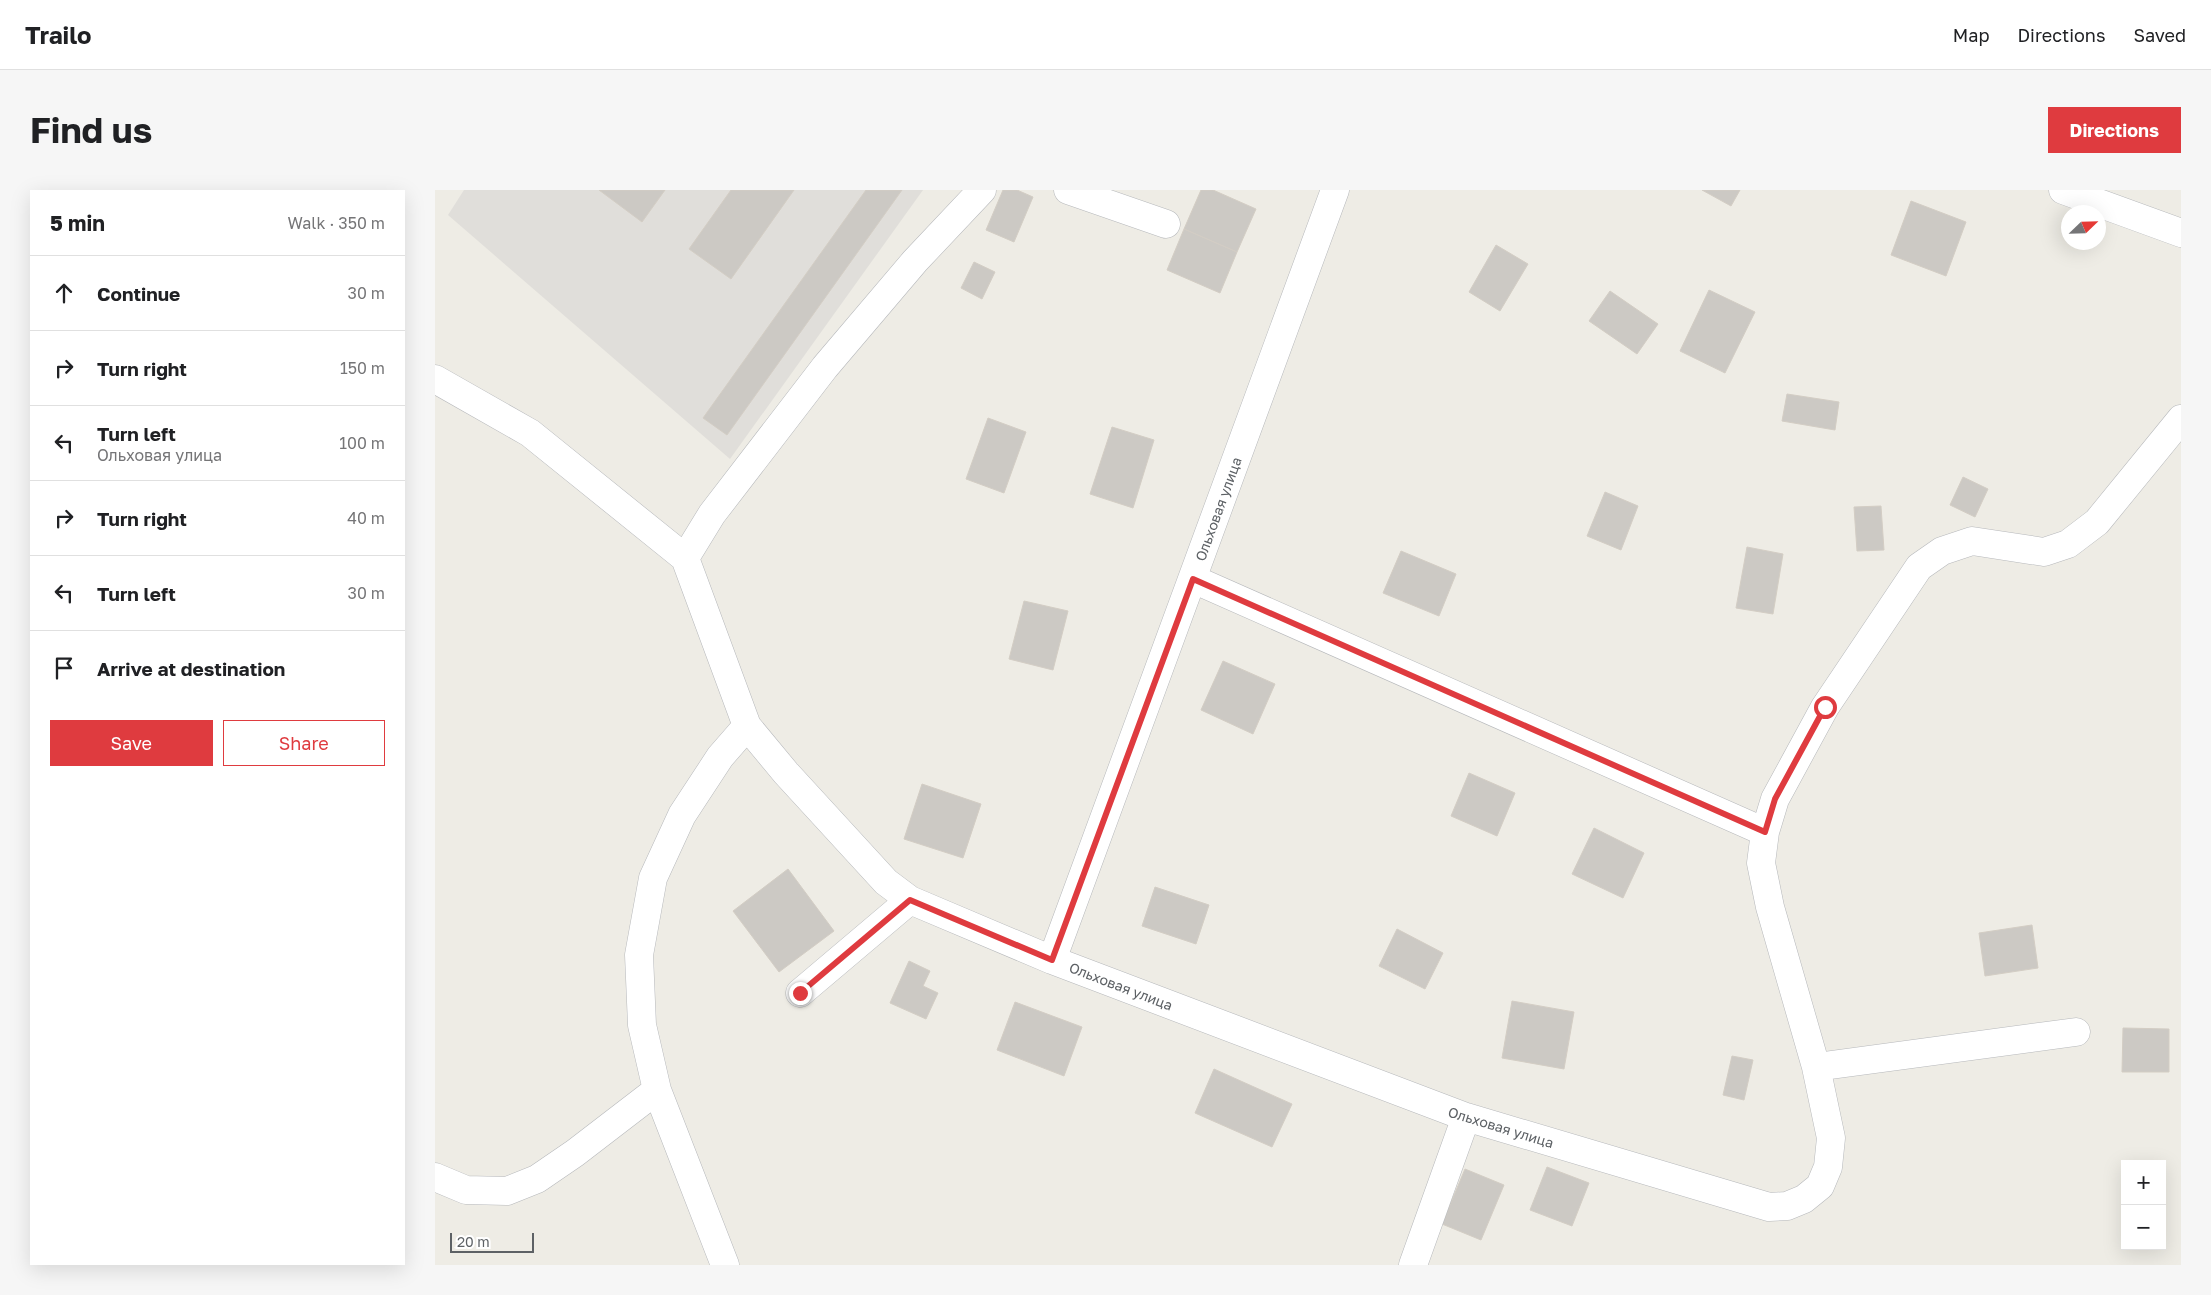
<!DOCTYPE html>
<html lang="en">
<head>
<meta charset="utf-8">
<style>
	:root { --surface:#fff; --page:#f6f6f6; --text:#202124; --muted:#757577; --line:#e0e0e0; --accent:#df3b3f }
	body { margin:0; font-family:"Golos Text",sans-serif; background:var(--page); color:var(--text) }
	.controls { position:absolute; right:15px; bottom:15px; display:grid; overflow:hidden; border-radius:0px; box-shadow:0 5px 20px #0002 }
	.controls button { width:45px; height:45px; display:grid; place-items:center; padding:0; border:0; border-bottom:1px solid var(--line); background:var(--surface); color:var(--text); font:25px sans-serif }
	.compass { position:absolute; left:1626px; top:15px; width:45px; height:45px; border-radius:50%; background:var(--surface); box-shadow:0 5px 20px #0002; rotate:67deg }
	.scale { position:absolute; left:15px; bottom:12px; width:84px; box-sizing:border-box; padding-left:5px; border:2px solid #5d6165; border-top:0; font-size:14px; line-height:18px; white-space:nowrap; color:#5d6165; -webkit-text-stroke:4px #fff; paint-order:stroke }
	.stop { position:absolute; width:15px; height:15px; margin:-11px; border:4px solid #df3b3f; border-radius:50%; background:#fff }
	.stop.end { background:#df3b3f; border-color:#fff; box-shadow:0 1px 5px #0008 }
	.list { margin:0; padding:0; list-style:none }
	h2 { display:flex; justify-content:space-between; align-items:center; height:65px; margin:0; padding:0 20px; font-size:21px }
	h2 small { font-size:16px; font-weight:400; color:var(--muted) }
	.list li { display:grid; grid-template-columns:32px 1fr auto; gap:15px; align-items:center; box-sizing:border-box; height:75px; padding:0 20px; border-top:1px solid var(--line) }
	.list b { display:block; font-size:19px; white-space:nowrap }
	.list p { margin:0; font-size:16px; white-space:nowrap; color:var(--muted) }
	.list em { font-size:16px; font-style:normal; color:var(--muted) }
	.actions { display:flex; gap:10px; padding:15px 20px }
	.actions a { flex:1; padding:11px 0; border:1px solid var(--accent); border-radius:0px; text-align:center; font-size:18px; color:var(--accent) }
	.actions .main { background:var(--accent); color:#fff }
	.icon { flex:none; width:28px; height:28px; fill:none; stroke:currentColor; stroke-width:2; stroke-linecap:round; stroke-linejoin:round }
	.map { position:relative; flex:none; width:1746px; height:1075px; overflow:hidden; border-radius:0px }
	header { display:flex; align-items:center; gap:30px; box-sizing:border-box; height:70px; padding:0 25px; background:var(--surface); border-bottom:1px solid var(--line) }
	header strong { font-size:24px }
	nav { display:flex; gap:28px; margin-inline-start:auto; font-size:18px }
	.intro { display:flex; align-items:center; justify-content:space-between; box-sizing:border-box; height:120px; padding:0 30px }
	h1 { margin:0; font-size:35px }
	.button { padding:12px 22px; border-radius:0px; background:var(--accent); color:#fff; font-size:18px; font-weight:700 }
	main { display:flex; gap:30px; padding:0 30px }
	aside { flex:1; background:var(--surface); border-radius:0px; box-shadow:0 5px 20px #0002 }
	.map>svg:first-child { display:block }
	.industrial { fill:#e0deda }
	.building { fill:#ccc9c4; stroke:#d3cdc4 }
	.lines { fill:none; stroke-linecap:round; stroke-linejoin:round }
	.minor-casing { stroke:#b6b8bb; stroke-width:29 }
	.minor { stroke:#fff; stroke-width:28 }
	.route { stroke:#df3b3f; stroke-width:6 }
	.labels { text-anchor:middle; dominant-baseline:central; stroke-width:4; stroke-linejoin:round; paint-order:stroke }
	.street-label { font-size:14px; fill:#5d6165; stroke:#fff }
</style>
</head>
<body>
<header>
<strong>Trailo</strong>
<nav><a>Map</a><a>Directions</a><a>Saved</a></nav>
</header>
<div class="intro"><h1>Find us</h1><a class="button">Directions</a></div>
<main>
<aside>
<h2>5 min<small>Walk · 350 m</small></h2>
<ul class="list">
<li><svg class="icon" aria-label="ahead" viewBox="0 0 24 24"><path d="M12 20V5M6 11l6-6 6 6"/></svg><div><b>Continue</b></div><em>30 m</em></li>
<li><svg class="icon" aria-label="right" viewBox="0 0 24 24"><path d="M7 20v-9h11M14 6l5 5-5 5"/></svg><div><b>Turn right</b></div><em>150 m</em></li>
<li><svg class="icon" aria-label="left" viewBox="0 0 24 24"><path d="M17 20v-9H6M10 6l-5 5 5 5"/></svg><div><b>Turn left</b><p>Ольховая улица</p></div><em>100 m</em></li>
<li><svg class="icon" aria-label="right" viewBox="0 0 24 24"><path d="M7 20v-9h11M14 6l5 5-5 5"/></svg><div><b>Turn right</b></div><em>40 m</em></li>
<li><svg class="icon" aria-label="left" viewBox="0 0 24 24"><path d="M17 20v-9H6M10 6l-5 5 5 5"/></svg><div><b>Turn left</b></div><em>30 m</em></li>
<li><svg class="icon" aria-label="arrive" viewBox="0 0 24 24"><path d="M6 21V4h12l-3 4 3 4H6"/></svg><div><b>Arrive at destination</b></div></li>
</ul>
<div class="actions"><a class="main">Save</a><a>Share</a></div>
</aside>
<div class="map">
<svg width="1746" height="1075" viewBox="0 0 1746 1075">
	<rect width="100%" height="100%" fill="#eeece5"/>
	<!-- industrial -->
	<path class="industrial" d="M29,0h459l-193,269 -282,-244z"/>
	<!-- building -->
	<path class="building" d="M164,0h66l-23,32z
		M296,0h63l-63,89 -42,-30z
		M431,0h36l-175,245 -24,-17z
		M568,0h14l16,7 -19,45 -28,-12z
		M766,0h12l43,19 -19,43 -53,-23z
		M1267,0h38l-9,16z
		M1476,11l55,21 -20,54 -55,-21z
		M749,39l53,23 -17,41 -53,-23z
		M1061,55l32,19 -28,47 -31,-19z
		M539,72l21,10 -13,27 -21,-11z
		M1274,100l46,22 -30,61 -45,-22z
		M1175,101l48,33 -21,30 -48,-33z
		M1352,204l52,8 -4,28 -53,-9z
		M553,228l38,14 -22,61 -38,-14z
		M677,237l42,13 -21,68 -43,-14z
		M1528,287l25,12 -13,28 -25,-12z
		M1170,302l33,14 -17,44 -34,-14z
		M1446,316l3,44 -27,1 -3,-44z
		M1312,357l36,7 -10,60 -37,-6z
		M966,361l55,23 -17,42 -56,-23z
		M589,411l44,10 -15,59 -44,-11z
		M788,471l52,23 -22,50 -52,-24z
		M1034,583l46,20 -18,43 -46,-20z
		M487,594l59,20 -18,54 -59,-19z
		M1159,638l50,25 -21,45 -51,-24z
		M353,679l46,62 -55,41 -46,-61z
		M720,697l54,18 -13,39 -54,-18z
		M1597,735l6,43 -53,8 -6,-43z
		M962,739l46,24 -18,36 -46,-23z
		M474,771l21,10 -7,15 15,7 -12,26 -36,-16z
		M1077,811l62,11 -10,57 -62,-11z
		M580,812l67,25 -18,49 -67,-26z
		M1688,838l46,1v43h-47z
		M1297,866l21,4 -9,40 -21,-5z
		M779,879l78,35 -20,43 -77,-34z
		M1112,977l42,16 -17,43 -42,-16z
		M1030,979l39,16 -23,55 -39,-16z"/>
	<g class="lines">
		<!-- minor casing -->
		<g class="minor-casing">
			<path id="minor" d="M633,0l98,34
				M900,0l-283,770 414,157 303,90 18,-1 17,-7 16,-13 8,-19 3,-29 -15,-71 -46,-160 -9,-44 4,-31 10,-33 50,-92 94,-140 23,-16 30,-10 72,11 24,-8 29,-22 84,-103
				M1628,0l118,43
				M0,189l95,54 155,125 62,168 39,47 100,109 24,18 142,60
				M250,368l27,-44 113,-147 90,-106 67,-71
				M758,389l572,253
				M365,803l110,-93
				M1381,877l260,-35
				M0,987l31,13 41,1 30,-12 38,-26 82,-63
				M290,1075l-68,-175 -15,-65 -3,-70 14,-77 29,-63 38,-58 27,-31
				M978,1075l53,-148"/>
		</g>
		<!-- minor -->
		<use href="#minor" class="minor"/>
	</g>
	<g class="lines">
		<!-- route -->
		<path class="route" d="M365,803l110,-93 142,60 141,-381 572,253 10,-33 50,-92"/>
	</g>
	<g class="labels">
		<!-- street labels -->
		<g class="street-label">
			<text transform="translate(783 319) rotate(-70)">Ольховая улица</text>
			<text transform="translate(686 796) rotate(21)">Ольховая улица</text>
			<text transform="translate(1066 937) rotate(17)">Ольховая улица</text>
		</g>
	</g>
</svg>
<div class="controls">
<button>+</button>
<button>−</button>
</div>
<svg class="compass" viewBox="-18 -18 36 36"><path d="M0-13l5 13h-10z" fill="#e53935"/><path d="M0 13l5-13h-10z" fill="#757577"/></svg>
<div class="scale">20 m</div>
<div class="stop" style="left:1390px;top:517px"></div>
<div class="stop end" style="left:365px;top:803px"></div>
</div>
</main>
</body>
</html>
